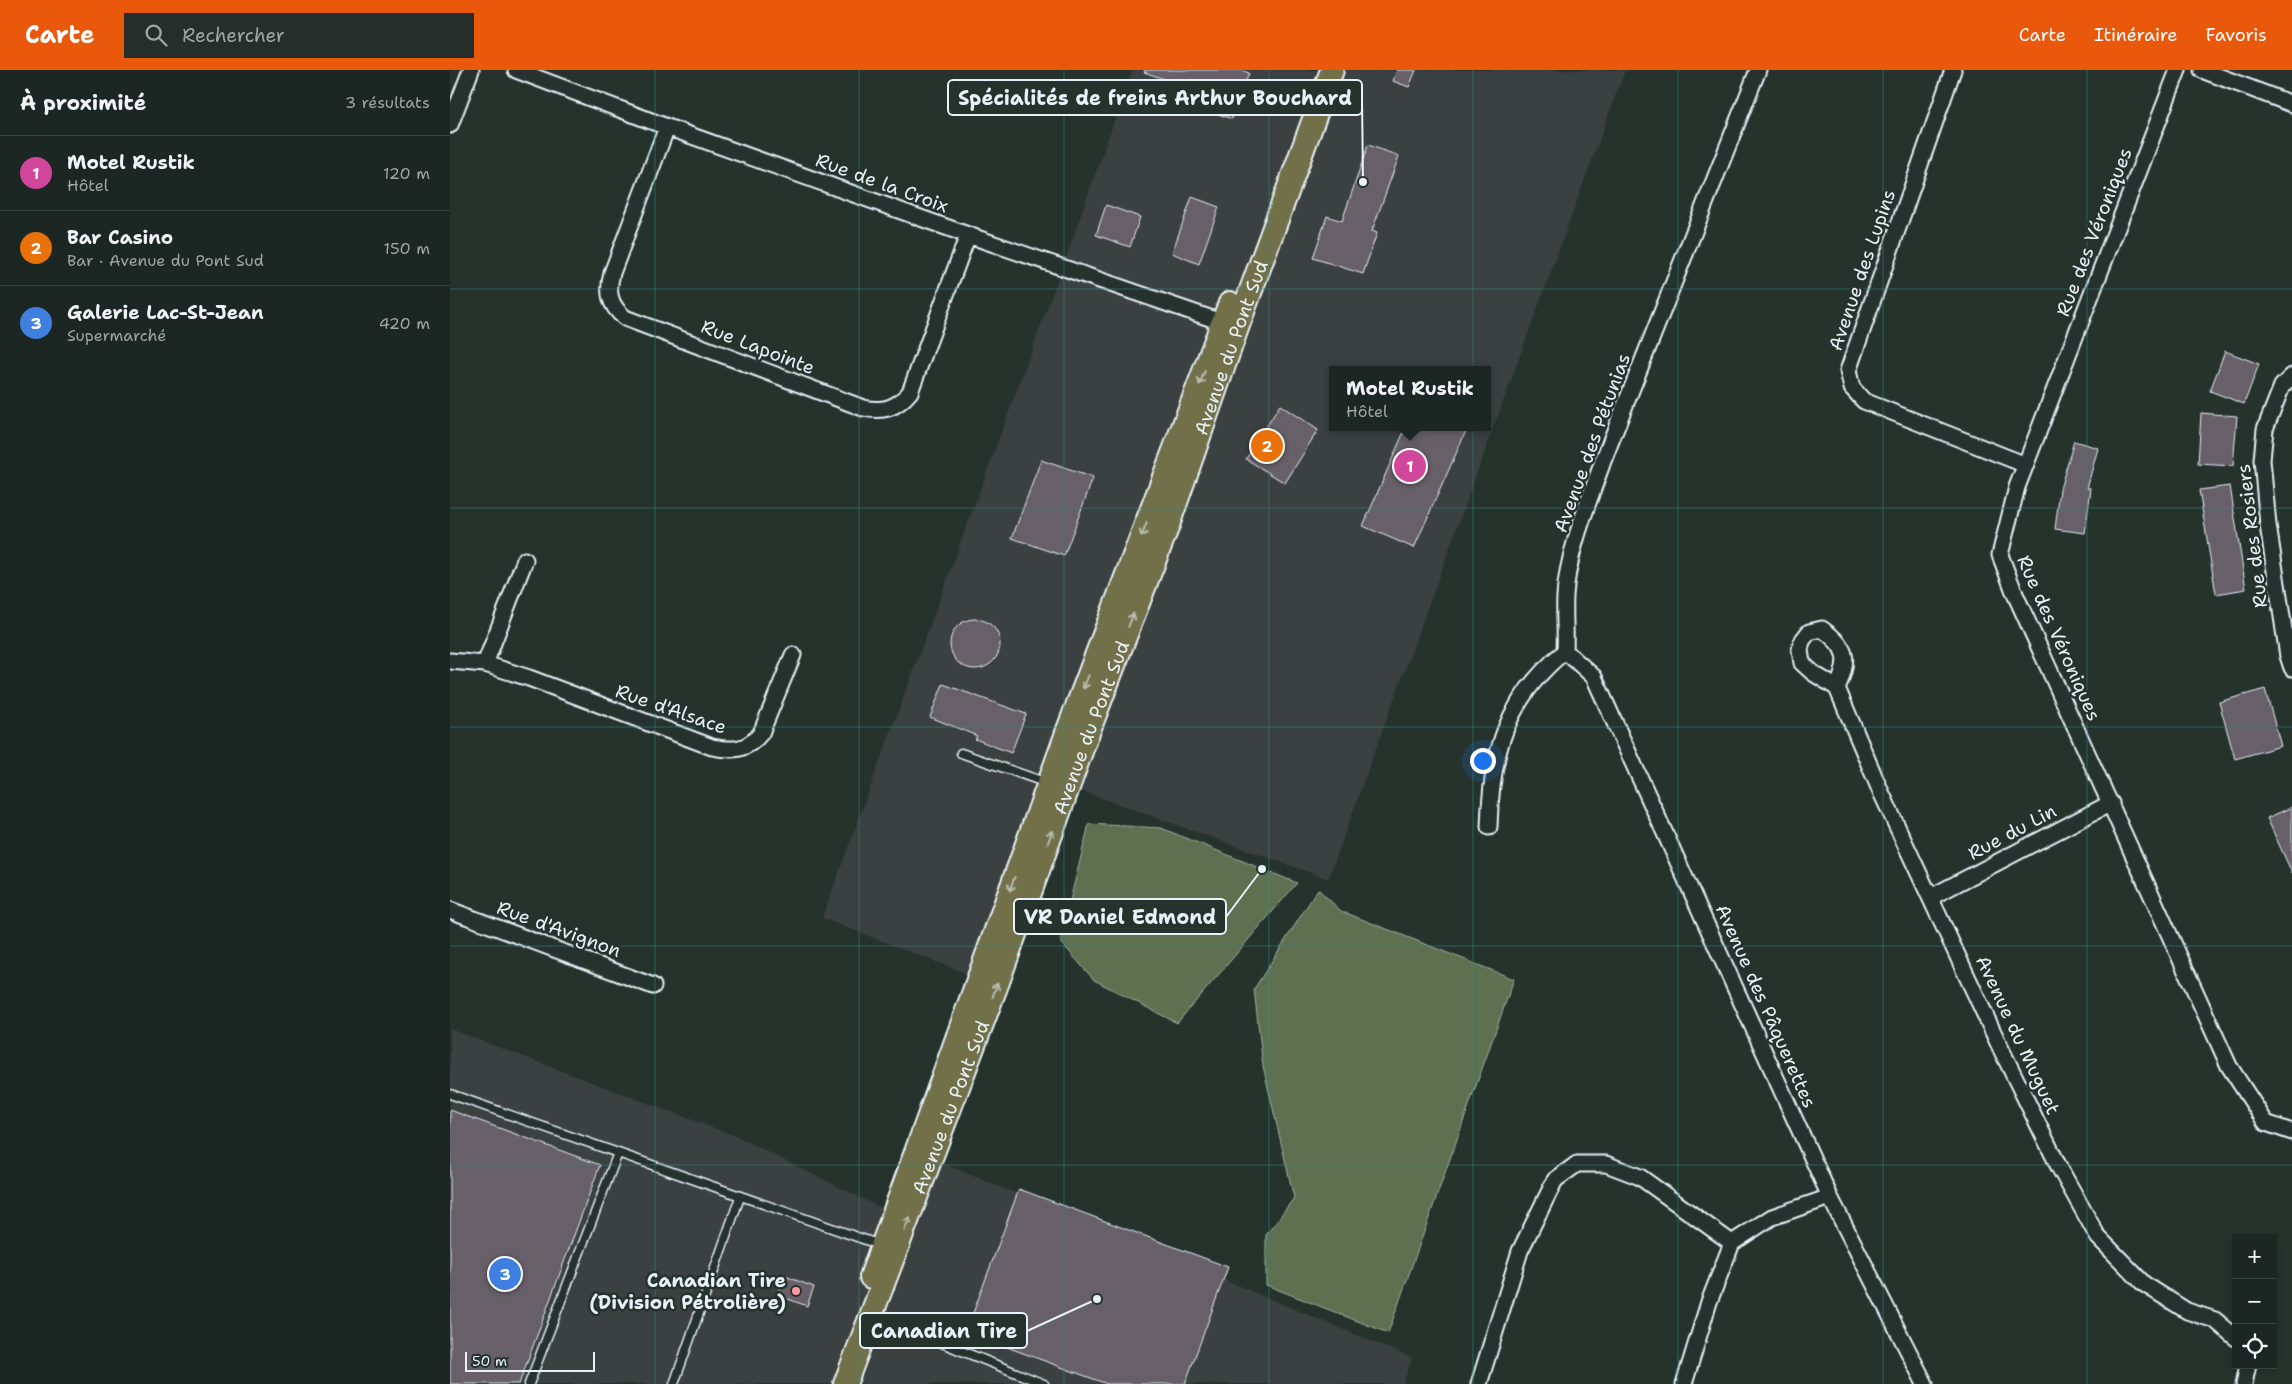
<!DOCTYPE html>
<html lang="fr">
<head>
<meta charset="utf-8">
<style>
	:root { --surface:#1c2622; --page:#252e2a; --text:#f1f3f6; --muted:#a0a5a5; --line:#3a4340; --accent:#ea580c }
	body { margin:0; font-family:"Shantell Sans",sans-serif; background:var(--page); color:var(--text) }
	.controls { position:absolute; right:15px; bottom:15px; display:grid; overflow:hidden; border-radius:0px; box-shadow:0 2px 8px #0003 }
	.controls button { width:45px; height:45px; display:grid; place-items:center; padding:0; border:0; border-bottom:1px solid var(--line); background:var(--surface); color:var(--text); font:25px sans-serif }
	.scale { position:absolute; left:15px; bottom:12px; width:130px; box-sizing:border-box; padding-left:5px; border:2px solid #e8f1f8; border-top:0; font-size:14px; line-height:18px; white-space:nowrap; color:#e8f1f8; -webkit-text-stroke:4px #26332d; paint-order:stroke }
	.you { position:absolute; left:1032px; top:690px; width:18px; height:18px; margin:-12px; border:4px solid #fff; border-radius:50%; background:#1a73e8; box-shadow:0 0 0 8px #1a73e833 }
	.badge { display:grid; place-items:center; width:32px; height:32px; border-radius:50%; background:var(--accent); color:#fff; font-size:16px; font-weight:700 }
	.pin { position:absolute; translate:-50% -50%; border:2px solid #fff; box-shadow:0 1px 5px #0006 }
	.popup { position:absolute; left:879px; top:296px; width:162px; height:65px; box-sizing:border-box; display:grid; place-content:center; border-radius:0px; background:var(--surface); filter:drop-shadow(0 1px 4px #0005); font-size:16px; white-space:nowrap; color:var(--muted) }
	.popup b { font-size:19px; color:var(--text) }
	.popup::after { content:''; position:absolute; left:50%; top:100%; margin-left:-10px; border:10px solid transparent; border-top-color:var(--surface) }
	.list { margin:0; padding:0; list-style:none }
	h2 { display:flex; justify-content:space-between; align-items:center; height:65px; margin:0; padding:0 20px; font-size:21px }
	h2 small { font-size:16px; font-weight:400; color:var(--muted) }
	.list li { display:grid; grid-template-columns:32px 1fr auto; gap:15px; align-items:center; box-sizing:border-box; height:75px; padding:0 20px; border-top:1px solid var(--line) }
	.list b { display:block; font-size:19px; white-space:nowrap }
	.list p { margin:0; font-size:16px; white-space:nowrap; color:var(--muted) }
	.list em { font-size:16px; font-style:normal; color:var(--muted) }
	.icon { flex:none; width:28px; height:28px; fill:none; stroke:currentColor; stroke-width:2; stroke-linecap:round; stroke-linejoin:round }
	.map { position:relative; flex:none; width:1842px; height:1314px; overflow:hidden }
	header { display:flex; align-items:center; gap:30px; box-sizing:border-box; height:70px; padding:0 25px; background:var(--accent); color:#fff }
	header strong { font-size:24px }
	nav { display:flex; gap:28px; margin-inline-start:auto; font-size:18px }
	.search { width:350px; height:45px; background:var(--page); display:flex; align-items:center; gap:12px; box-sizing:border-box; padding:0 18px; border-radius:0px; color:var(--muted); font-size:19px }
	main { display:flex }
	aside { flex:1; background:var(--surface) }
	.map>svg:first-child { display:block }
	.built { fill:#3a403f; fill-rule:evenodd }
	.green { fill:#5e6f51; stroke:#a3b0a4 }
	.building { fill:#686069; stroke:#e8f1f8 }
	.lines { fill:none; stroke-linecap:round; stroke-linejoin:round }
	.service-casing { stroke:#e8f1f8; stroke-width:11 }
	.minor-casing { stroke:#e8f1f8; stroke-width:19 }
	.primary-casing { stroke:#e8f1f8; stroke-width:26 }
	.service { stroke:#26332d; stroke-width:8 }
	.minor { stroke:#26332d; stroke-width:15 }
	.primary { stroke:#71704a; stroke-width:22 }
	.oneway { stroke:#b8bdb2 }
	.grid { fill:none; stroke:#308883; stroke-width:1; stroke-opacity:0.55 }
	.poi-dot { fill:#ff9aa2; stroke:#26332d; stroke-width:2 }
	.labels { text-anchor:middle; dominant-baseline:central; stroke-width:5; stroke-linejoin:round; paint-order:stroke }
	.street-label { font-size:19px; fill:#e8f1f8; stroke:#26332d }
	.poi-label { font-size:19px; font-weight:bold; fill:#e8f1f8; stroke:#26332d; text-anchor:end }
	.leader { fill:none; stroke:#e8f1f8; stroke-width:2 }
	.callout-dot { fill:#e8f1f8; stroke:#26332d; stroke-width:2 }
	.callout { fill:#26332d; stroke:#e8f1f8; stroke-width:2 }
	.callout-label { font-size:20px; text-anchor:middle; font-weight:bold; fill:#e8f1f8 }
</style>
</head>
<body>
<header>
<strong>Carte</strong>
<div class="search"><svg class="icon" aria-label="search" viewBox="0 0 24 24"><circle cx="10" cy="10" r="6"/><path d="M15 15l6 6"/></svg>Rechercher</div>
<nav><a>Carte</a><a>Itinéraire</a><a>Favoris</a></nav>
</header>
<main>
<aside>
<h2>À proximité<small>3 résultats</small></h2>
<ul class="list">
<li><span class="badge" style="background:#d1479c">1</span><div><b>Motel Rustik</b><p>Hôtel</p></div><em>120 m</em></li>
<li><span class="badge" style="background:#e8710a">2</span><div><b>Bar Casino</b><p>Bar · Avenue du Pont Sud</p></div><em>150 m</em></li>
<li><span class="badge" style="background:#3f7fe0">3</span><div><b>Galerie Lac-St-Jean</b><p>Supermarché</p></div><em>420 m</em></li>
</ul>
</aside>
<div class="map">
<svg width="1842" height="1314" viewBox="0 0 1842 1314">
	<rect width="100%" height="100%" fill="#26332d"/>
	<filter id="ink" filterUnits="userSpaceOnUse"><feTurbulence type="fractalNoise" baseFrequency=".02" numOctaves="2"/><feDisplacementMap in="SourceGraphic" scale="10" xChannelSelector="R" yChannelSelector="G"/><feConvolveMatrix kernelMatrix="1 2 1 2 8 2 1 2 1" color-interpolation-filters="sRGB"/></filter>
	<g filter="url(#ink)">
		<!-- built -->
		<path class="built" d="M682,0h493l-297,809 -283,-101 -75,197 -148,-57 244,-661zM882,300h156v57h-156z
			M0,959l288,108 149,74 24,-61 501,208 -9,26h-953z"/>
		<!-- green -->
		<path class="green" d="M639,754l72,4 136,55 -120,140 -83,-43 -34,-39z
			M868,819l23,22 173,68 -126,354 -122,-48v-50l28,-37 -31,-132 -9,-77z"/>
		<!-- building -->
		<path class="building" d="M695,0h96l8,3 -17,46 -44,-16 5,-14 -49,-17z
			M947,0h19l-7,17 -16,-6z
			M918,75l31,11 -27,75 5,2 -14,41 -50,-16 14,-42 15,5z
			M742,127l27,10 -20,57 -27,-11z
			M656,135l34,12 -10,30 -34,-12z
			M1775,281l34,13 -15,40 -34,-13z
			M830,335l38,25 -33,53 -39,-24z
			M1751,343l36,3 -4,50 -35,-2z
			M956,357h52l8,4 -52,117 -51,-22z
			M1624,371l24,7 -11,40h4l-6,45 -30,-4 5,-40z
			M591,390l52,18 -29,78 -52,-18z
			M1780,416l16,103 -30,5 -17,-104z
			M500 574a25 25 0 1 1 50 0a25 25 0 1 1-50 0Z
			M493,614l83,30 -15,39 -36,-14 2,-3 -47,-19z
			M1815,619l16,57 -46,13 -16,-57z
			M1842,737v66l-25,-55z
			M0,1040l150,55 -81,219h-69z
			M569,1119l209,78 -43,117h-78l-141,-52z
			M335,1206l29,11 -7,19 -30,-11z"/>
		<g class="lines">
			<!-- service casing -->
			<g class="service-casing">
				<path id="service" d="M511,683l86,30
					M0,1024l168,59
					M422,1245l172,69
					M79,1314l89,-231 262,92
					M224,1314l66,-187"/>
			</g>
			<!-- minor casing -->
			<g class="minor-casing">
				<path id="minor" d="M66,0l151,57 301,108 262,90
					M1503,0l-105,301 4,17 12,13 162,64
					M1728,0l-161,417 -17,68 15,39 214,472 37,57 26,9
					M1752,0l90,34
					M0,55l21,-55
					M217,57l-55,146c-5,19 -3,32 13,45l238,90c20,4 33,1 47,-16l58,-157
					M1842,306l-10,10 -17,43 -3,31 6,65 20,131 4,12
					M1115,581l29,26 236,520 95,187
					M0,591l35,3 44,14 183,69c21,4 35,4 49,-14l32,-78
					M35,594l40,-104
					M1387,618c13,-28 11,-41 -15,-59l-13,3 -7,9 -2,9 2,13 11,10 24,15 43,102 121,259 58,118 39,70 46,47 43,27 28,9 21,18
					M1039,757c2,-74 17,-128 76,-176 1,-19 -1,-37 0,-55 2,-42 24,-95 38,-135l155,-391
					M1481,827l180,-94
					M0,840l203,76
					M1029,1314l41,-133 35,-71 22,-16h29l34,13 92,66
					M1234,1314l25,-82 23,-59 40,-26 58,-20
					M1794,1314l4,-19"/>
			</g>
			<!-- primary casing -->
			<g class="primary-casing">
				<g id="primary">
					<path d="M421,1207l197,-547 162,-427"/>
					<path id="s1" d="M395,1314l151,-397 91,-252 80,-207 70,-200 95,-258"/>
				</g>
			</g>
			<!-- service -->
			<use href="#service" class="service"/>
			<!-- minor -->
			<use href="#minor" class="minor"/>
			<!-- primary -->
			<use href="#primary" class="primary"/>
		</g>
		<!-- one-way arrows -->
		<defs><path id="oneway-shaft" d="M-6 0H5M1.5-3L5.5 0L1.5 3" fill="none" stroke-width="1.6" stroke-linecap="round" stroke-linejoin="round" transform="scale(1.25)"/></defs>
		<g class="oneway">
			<use href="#oneway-shaft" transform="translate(752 308) rotate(111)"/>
			<use href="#oneway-shaft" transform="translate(694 460) rotate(111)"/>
			<use href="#oneway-shaft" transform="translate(681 550) rotate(-69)"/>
			<use href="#oneway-shaft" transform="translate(636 612) rotate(111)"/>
			<use href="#oneway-shaft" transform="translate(600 767) rotate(-70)"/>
			<use href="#oneway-shaft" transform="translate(562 814) rotate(110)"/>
			<use href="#oneway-shaft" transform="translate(545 920) rotate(-70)"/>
			<use href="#oneway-shaft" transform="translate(457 1154) rotate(-69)"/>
		</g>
	</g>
	<!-- grid -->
	<path class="grid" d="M205,0v1314M409,0v1314M614,0v1314M819,0v1314M1023,0v1314M1228,0v1314M1433,0v1314M1637,0v1314M0,219h1842M0,438h1842M0,657h1842M0,876h1842M0,1095h1842"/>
	<!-- markers -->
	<circle class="poi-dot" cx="346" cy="1221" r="5"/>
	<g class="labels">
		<!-- street labels -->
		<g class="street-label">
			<text transform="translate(432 113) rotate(20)">Rue de la Croix</text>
			<text transform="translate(1644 162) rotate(-69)">Rue des Véroniques</text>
			<text transform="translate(1412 200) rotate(-71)">Avenue des Lupins</text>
			<text transform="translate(308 277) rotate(21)">Rue Lapointe</text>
			<text stroke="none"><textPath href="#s1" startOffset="1106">Avenue du Pont Sud</textPath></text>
			<text transform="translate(1142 373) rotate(-70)">Avenue des Pétunias</text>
			<text transform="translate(1802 466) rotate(-97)">Rue des Rosiers</text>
			<text transform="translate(1609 568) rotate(66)">Rue des Véroniques</text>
			<text transform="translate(221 639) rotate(19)">Rue d'Alsace</text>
			<text stroke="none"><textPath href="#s1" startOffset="701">Avenue du Pont Sud</textPath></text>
			<text transform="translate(1562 762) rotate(-28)">Rue du Lin</text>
			<text transform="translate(109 859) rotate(20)">Rue d'Avignon</text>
			<text transform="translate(1316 936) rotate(66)">Avenue des Pâquerettes</text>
			<text transform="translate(1568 965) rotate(65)">Avenue du Muguet</text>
			<text stroke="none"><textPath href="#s1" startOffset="296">Avenue du Pont Sud</textPath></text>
		</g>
		<!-- poi labels -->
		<g class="poi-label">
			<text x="336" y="1210">Canadian Tire<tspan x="336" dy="22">(Division Pétrolière)</tspan></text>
		</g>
	</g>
	<!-- callouts -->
	<path class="leader" d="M913 112L912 28M812 799L776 847M647 1229L577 1261"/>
	<g class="callout-dot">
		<circle cx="913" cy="112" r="5"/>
		<circle cx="812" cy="799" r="5"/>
		<circle cx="647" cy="1229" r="5"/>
	</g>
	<g class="callout">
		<rect x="498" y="10" width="414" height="35" rx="5"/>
		<rect x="564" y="829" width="212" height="35" rx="5"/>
		<rect x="410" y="1243" width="167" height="35" rx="5"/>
	</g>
	<g class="callout-label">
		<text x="705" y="35">Spécialités de freins Arthur Bouchard</text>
		<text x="670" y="854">VR Daniel Edmond</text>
		<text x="494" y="1268">Canadian Tire</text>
	</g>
</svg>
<div class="controls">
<button>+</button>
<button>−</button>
<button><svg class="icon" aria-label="locate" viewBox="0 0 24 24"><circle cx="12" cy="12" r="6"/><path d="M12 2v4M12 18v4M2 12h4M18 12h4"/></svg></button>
</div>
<div class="scale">50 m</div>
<div class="you"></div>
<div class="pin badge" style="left:960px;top:396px;background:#d1479c">1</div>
<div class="popup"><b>Motel Rustik</b>Hôtel</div>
<div class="pin badge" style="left:817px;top:376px;background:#e8710a">2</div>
<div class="pin badge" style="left:55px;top:1204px;background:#3f7fe0">3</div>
</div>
</main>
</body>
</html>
